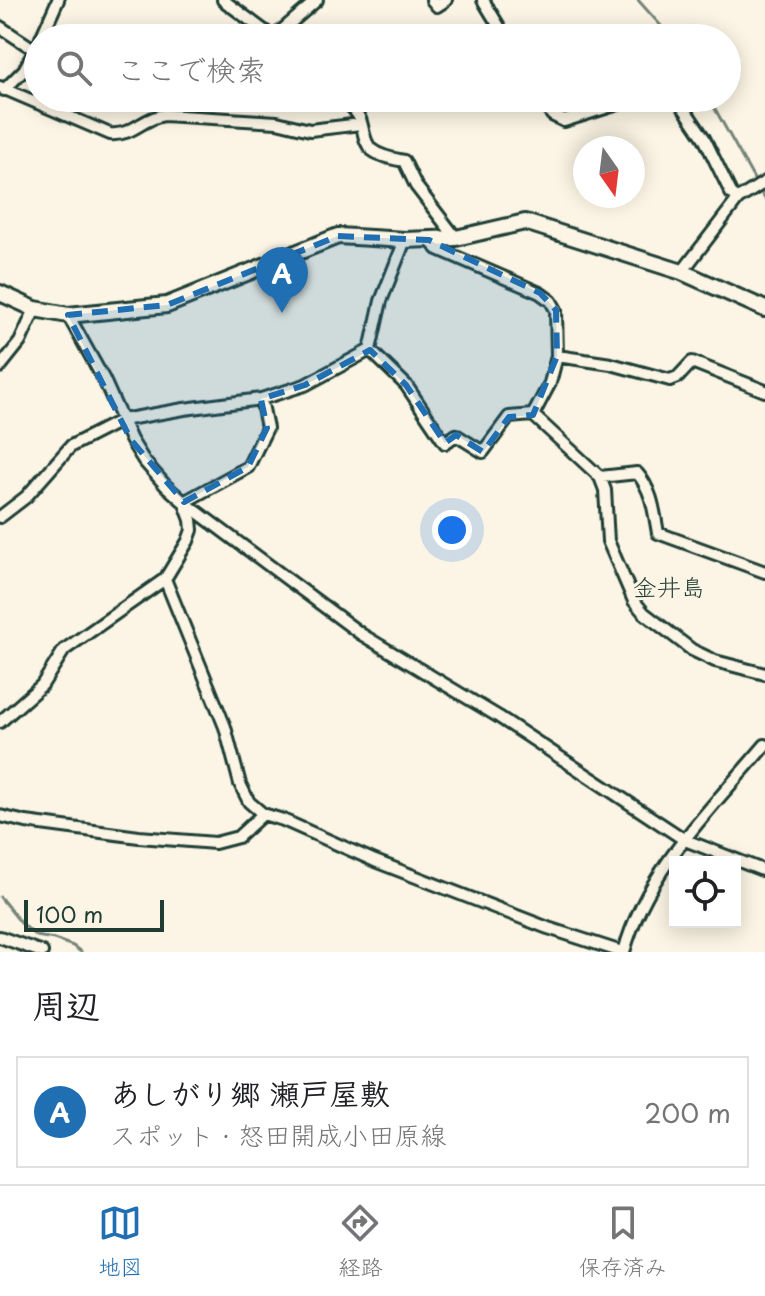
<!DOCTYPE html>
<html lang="ja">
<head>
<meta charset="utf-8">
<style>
	:root { --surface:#fff; --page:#f2f2f2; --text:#202124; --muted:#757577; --line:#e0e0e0; --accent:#1f6fb2 }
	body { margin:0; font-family:"Playpen Sans","Klee One",sans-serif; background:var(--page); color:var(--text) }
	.controls { position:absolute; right:24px; bottom:24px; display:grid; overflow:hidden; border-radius:0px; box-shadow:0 4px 20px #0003 }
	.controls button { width:72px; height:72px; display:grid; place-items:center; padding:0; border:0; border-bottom:2px solid var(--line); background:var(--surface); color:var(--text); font:40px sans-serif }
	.compass { position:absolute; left:573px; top:136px; width:72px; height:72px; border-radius:50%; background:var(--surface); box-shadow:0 4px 20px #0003; rotate:166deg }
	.scale { position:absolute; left:24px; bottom:20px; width:140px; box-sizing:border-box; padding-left:8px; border:4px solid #1f3d34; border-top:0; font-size:22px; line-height:28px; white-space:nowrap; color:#1f3d34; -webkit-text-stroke:6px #fcf5e5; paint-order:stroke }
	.you { position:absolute; left:452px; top:530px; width:28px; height:28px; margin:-20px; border:6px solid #fff; border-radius:50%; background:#1a73e8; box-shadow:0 0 0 12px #1a73e833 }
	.badge { display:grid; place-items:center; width:52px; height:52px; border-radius:50%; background:var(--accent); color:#fff; font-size:26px; font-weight:700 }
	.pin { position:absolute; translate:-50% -66px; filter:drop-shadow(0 2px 4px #0008) }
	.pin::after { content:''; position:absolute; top:42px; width:28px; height:24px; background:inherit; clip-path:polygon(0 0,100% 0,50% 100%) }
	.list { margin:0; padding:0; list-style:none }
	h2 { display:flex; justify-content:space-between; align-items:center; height:104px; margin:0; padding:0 32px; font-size:34px }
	h2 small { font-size:26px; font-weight:400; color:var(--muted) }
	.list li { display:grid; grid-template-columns:52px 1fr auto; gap:24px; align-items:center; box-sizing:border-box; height:112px; margin:0 16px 16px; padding:0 16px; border:2px solid var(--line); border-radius:0px }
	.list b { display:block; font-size:30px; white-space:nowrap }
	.list p { margin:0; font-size:26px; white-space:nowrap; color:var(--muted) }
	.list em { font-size:26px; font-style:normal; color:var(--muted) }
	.icon { flex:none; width:44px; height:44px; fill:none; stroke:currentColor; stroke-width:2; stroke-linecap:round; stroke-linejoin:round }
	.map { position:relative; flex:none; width:765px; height:952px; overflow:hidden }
	.search { position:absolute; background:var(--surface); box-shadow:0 4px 20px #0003; left:24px; right:24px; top:24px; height:88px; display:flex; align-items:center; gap:20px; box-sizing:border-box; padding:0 28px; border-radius:44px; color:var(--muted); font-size:30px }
	.sheet { height:232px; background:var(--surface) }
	nav { display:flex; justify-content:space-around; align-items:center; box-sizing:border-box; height:112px; border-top:2px solid var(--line); background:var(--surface); font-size:22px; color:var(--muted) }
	nav a { display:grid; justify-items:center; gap:4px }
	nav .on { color:var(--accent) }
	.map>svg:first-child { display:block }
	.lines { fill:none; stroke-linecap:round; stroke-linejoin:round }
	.stream { stroke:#758479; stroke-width:3 }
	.minor-casing { stroke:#1f3d34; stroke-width:16 }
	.secondary-casing { stroke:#1f3d34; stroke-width:20 }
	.minor { stroke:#fcf5e5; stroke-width:10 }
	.secondary { stroke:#fcf5e5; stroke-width:14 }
	.marked { fill:#1f6fb2; fill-opacity:0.2; stroke:#1f6fb2; stroke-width:6; stroke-dasharray:16 10; stroke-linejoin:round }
	.labels { text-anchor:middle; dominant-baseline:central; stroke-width:6; stroke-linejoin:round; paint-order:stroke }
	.neighbourhood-label { font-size:24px; fill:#1f3d34; stroke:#fcf5e5 }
</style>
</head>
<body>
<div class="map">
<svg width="765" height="952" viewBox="0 0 765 952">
	<rect width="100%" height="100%" fill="#fcf5e5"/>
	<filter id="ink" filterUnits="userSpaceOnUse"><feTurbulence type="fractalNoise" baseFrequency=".0125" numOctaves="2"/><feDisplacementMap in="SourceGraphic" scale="16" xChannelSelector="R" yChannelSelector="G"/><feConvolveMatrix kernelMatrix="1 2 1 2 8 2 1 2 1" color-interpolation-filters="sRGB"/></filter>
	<g filter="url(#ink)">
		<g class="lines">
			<!-- stream -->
			<path class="stream" d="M638,0l24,27 7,11
				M709,98l56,101
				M0,897l21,26 15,13 18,3 19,7 8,6"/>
			<!-- minor casing -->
			<g class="minor-casing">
				<path id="minor" d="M223,0l51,38
					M432,0l5,6 9,-6
					M483,0l23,38
					M0,27l35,23
					M41,38l17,-38
					M273,38l44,-38
					M0,87l110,47c23,2 32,-16 54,-19l113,7 33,8 51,-6
					M4,90l20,-20 14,-26
					M342,98c7,6 14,12 18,21 4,10 3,23 12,31 9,7 22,9 32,11l12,25 40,52
					M542,98l10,17 12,6 73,-23
					M677,98l27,40 27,55 7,6
					M429,240l9,9 102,44 11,8 5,9 1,46 -7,27 -17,32
					M682,272l56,-73 27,-17
					M68,315l36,65 27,60 13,21 22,25 18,16 177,132 138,83 186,123 80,31
					M370,350l36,35 39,58 11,-8 27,17 26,-35 24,-2 67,62 5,13 3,51 26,60 10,12 48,37 23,11 50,13
					M557,356l54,8 59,16 8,-3 14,-15 73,29
					M0,367l20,-25 15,-33
					M600,477l37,-4c15,17 17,38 21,60l107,39
					M184,502l64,-35 19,-39 -6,-29 44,-14 65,-35 11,-49 24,-61
					M0,517l26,-20 45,-51 51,-26 62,-11 77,-10
					M165,579l60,148 15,57 9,18 14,12 20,6 92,41 173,67 74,24
					M0,722l42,-37 22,-35 101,-71 23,-38 4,-11 -1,-10 -6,-16
					M0,816l26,6 113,15 76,6 23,-6 25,-23
					M0,937l42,15
					M624,952c22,-82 88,-144 141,-207"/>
			</g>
			<!-- secondary casing -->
			<g class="secondary-casing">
				<path id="secondary" d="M0,293l35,16 33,6 99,-10 171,-69 67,4 51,-2 69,-16 157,50 83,37"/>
			</g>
			<!-- minor -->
			<use href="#minor" class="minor"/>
			<!-- secondary -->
			<use href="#secondary" class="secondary"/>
		</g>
	</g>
	<!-- marked area -->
	<path class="marked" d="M338,236l91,4 111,53 16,17 1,46 -24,59 -24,2 -26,35 -27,-17 -11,8 -39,-58 -36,-35 -65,35 -44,14 6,29 -19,39 -64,35 -53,-62 -63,-125 99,-10z"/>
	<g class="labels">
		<!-- neighbourhood labels -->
		<g class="neighbourhood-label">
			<text x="669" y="586">金井島</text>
		</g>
	</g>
</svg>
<div class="controls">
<button><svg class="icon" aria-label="locate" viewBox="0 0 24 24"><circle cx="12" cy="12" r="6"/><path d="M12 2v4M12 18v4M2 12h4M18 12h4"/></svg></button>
</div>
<svg class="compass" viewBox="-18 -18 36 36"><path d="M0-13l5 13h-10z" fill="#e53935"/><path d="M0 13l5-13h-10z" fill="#757577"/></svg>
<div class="scale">100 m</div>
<div class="you"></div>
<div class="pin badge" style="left:282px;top:313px">A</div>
<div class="search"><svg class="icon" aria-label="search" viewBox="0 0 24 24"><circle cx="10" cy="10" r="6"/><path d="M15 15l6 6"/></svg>ここで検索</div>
</div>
<section class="sheet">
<h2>周辺<small></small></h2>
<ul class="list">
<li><span class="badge">A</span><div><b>あしがり郷 瀬戸屋敷</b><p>スポット · 怒田開成小田原線</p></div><em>200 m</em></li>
</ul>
</section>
<nav>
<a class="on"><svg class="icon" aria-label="map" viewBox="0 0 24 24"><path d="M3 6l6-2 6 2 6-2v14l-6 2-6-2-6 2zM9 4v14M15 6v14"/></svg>地図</a>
<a><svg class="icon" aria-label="directions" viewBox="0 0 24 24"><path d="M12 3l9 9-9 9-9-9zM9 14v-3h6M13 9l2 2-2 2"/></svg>経路</a>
<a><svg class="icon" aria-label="saved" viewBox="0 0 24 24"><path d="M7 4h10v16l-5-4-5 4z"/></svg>保存済み</a>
</nav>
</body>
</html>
